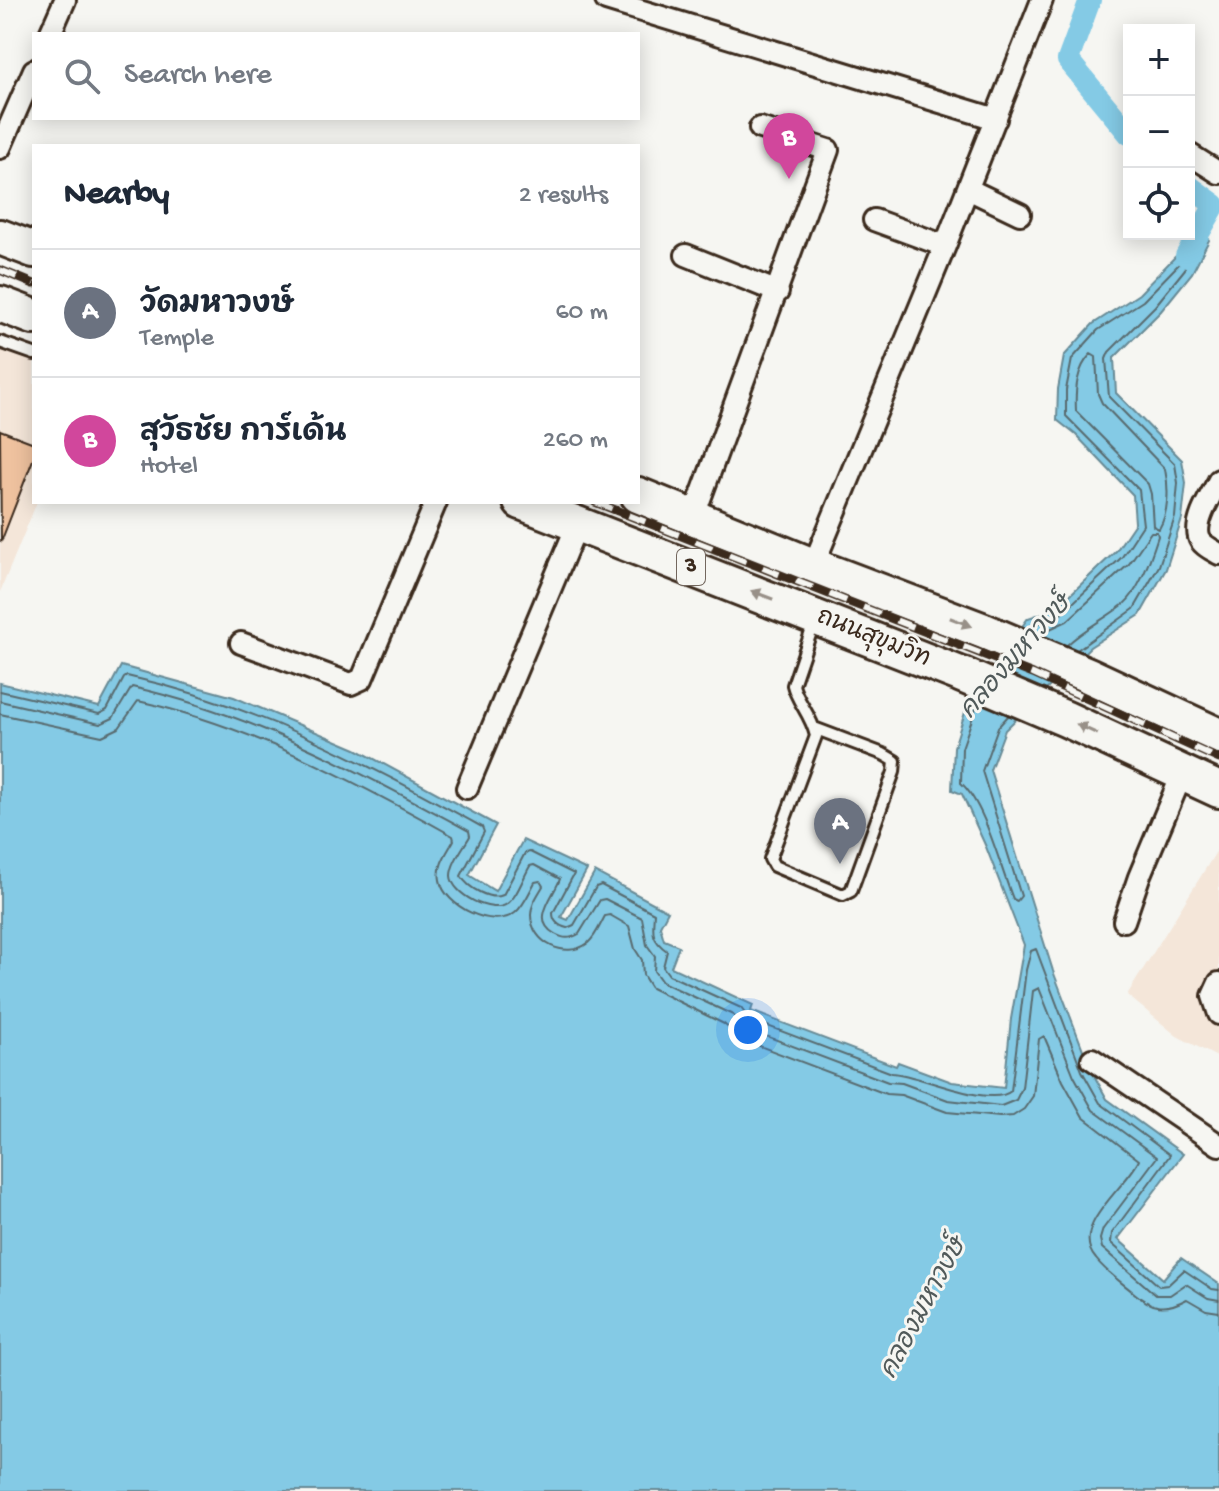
<!DOCTYPE html>
<html lang="en">
<head>
<meta charset="utf-8">
<style>
	:root { --surface:#fff; --page:#f6f6f7; --text:#1f2937; --muted:#747a83; --line:#e0e1e3; --accent:#1a73e8 }
	body { margin:0; font-family:"Gochi Hand","Playpen Sans Thai",sans-serif; background:var(--page); color:var(--text) }
	.controls { position:absolute; right:24px; top:24px; display:grid; overflow:hidden; border-radius:0px; box-shadow:0 4px 20px #0003 }
	.controls button { width:72px; height:72px; display:grid; place-items:center; padding:0; border:0; border-bottom:2px solid var(--line); background:var(--surface); color:var(--text); font:40px sans-serif }
	.you { position:absolute; left:748px; top:1030px; width:28px; height:28px; margin:-20px; border:6px solid #fff; border-radius:50%; background:#1a73e8; box-shadow:0 0 0 12px #1a73e833 }
	.badge { display:grid; place-items:center; width:52px; height:52px; border-radius:50%; background:var(--accent); color:#fff; font-size:26px; font-weight:700 }
	.pin { position:absolute; translate:-50% -66px; filter:drop-shadow(0 2px 4px #0008) }
	.pin::after { content:''; position:absolute; top:42px; width:28px; height:24px; background:inherit; clip-path:polygon(0 0,100% 0,50% 100%) }
	.list { margin:0; padding:0; list-style:none }
	h2 { display:flex; justify-content:space-between; align-items:center; height:104px; margin:0; padding:0 32px; font-size:34px }
	h2 small { font-size:26px; font-weight:400; color:var(--muted) }
	.list li { display:grid; grid-template-columns:52px 1fr auto; gap:24px; align-items:center; box-sizing:border-box; height:128px; padding:0 32px; border-top:2px solid var(--line) }
	.list b { display:block; font-size:30px; white-space:nowrap }
	.list p { margin:0; font-size:26px; white-space:nowrap; color:var(--muted) }
	.list em { font-size:26px; font-style:normal; color:var(--muted) }
	.icon { flex:none; width:44px; height:44px; fill:none; stroke:currentColor; stroke-width:2; stroke-linecap:round; stroke-linejoin:round }
	.map { position:relative; flex:none; width:1219px; height:1491px; overflow:hidden }
	.search { position:absolute; background:var(--surface); box-shadow:0 4px 20px #0003; left:32px; top:32px; width:608px; height:88px; display:flex; align-items:center; gap:20px; box-sizing:border-box; padding:0 28px; border-radius:0px; color:var(--muted); font-size:30px }
	.panel { position:absolute; background:var(--surface); box-shadow:0 4px 20px #0003; left:32px; top:144px; width:608px; height:360px; border-radius:0px }
	.map>svg:first-child { display:block }
	.built { fill:#f4e6d9 }
	.water { fill:#84cae5; stroke:#678a95; stroke-width:2 }
	.lines { fill:none; stroke-linecap:round; stroke-linejoin:round }
	.shore { stroke:#586a6e; stroke-width:2 }
	.stream { stroke:#678a95; stroke-width:6 }
	.canal { stroke:#84cae5; stroke-width:22 }
	.building { fill:#efc29f; stroke:#3b2a1e; stroke-width:2 }
	.service-casing { stroke:#3b2a1e; stroke-width:16 }
	.minor-casing { stroke:#3b2a1e; stroke-width:26 }
	.trunk-casing { stroke:#3b2a1e; stroke-width:40 }
	.service { stroke:#f6f6f2; stroke-width:10 }
	.minor { stroke:#f6f6f2; stroke-width:20 }
	.trunk { stroke:#f6f6f2; stroke-width:34 }
	.rail-casing { stroke:#3b2a1e; stroke-width:9 }
	.rail { stroke:#f6f6f2; stroke-width:6; stroke-dasharray:18; stroke-linecap:butt }
	.oneway { fill:#989088 }
	.labels { text-anchor:middle; dominant-baseline:central; stroke-width:6; stroke-linejoin:round; paint-order:stroke }
	.shield { fill:#f6f6f2; stroke:#73675e; stroke-width:2 }
	.shield-label { font-size:22px; font-weight:bold; fill:#3b2a1e }
	.street-label { font-size:24px; fill:#3b2a1e; stroke:#f6f6f2 }
	.water-label { font-size:26px; font-style:italic; fill:#515a5a; stroke:#f6f6f2 }
</style>
</head>
<body>
<div class="map">
<svg width="1219" height="1491" viewBox="0 0 1219 1491">
	<rect width="100%" height="100%" fill="#f6f6f2"/>
	<filter id="ink" filterUnits="userSpaceOnUse"><feTurbulence type="fractalNoise" baseFrequency=".0125" numOctaves="2"/><feDisplacementMap in="SourceGraphic" scale="16" xChannelSelector="R" yChannelSelector="G"/><feConvolveMatrix kernelMatrix="1 2 1 2 8 2 1 2 1" color-interpolation-filters="sRGB"/></filter>
	<g filter="url(#ink)">
		<!-- built -->
		<path class="built" d="M0,333l34,13v156h3l-37,90z
			M1219,847v211l-42,-22 -50,-41z"/>
		<!-- water -->
		<path class="water" d="M1201,230l8,10 -17,33 -31,38 -47,47 2,35 66,67 4,23 -4,36 -16,50 -26,46 -50,32 -85,83 -15,40 63,201 37,97 17,31 76,55 -65,85 45,40 18,-21 38,26v207h-1219v-808l99,24 22,-41 113,31 122,52 140,76 -27,50 26,16 28,-51 64,30 -26,47 7,3 27,-48 73,39 -8,15 4,14 15,6 -8,21 82,38 -2,6 145,55 2,-4 54,20 52,6 7,-69 13,-74 -38,-98 -24,-53 -10,-4 2,-43 14,-44 60,-85 27,-9 61,-58 19,-28 -2,-28 -57,-60 -19,-15 1,-31 6,-33 29,-32 46,-30z"/>
		<g class="lines">
			<!-- shore -->
			<path class="shore" d="M1091,354l5,3 2,37 4,9 63,66c4,19 4,43 -6,60l-6,-3 -2,-32 -3,-10 -72,-73c-1,-20 0,-42 15,-57z
				M1030,630l4,-5 27,-11 61,-57 21,-32 -4,-35 -73,-74v-26l6,-31 26,-29 45,-29 37,-38 4,-1 1,7 -30,37 -46,46 -3,7 3,38 66,67 3,19 -3,34 -16,49 -25,43 -57,41
				M1039,634l28,-13 62,-57 22,-32h6l1,4c-6,19 -19,55 -34,68 -19,15 -40,25 -57,41
				M0,691l99,23 8,-4 17,-32 3,-2c131,29 238,87 355,151l2,5 -23,44c7,12 29,25 42,19l22,-42 5,-1 44,22 -21,39c0,9 6,13 14,15l7,-3 22,-38 5,-2 53,28c-1,18 -4,26 13,38l-4,16 6,8 72,33 8,11 143,54c26,1 98,36 119,18l15,-121 5,-19 5,-2 46,122 18,32 70,52 -58,78 -1,10 48,43 9,-1 16,-15 28,19 7,1
				M0,701l100,23 13,-6 19,-31c121,27 229,85 337,144l1,5c-6,11 -19,27 -19,40 1,18 40,39 56,28 10,-7 16,-26 23,-38l4,-1 26,14c-6,17 -30,41 -5,55 9,5 15,5 24,0l21,-34 5,-1 37,19 5,27 8,11 -1,15 8,11 71,33 12,13 143,54 14,1 46,17 53,6 15,-6 6,-12 11,-97 6,-3 35,88 19,34 64,47 -54,72 -3,10 2,9 54,47h14l16,-11 22,14 11,2
				M978,702l-16,46 -1,35c24,21 39,84 52,116l4,2 4,-5 -39,-125 16,-44 11,-12
				M0,714l102,22 17,-8 19,-27c112,25 215,79 315,135l1,4c-7,13 -17,25 -14,40 4,26 53,50 75,33 9,-7 14,-20 20,-31l5,-1 3,5c-5,9 -12,18 -12,29 0,28 35,45 57,28 8,-7 12,-18 17,-27l5,-1 19,11 6,23 7,11 1,15 8,13 73,36 17,15 145,55 15,1 46,17 53,5 13,-1 11,-7 9,-13 6,-57 5,-3 19,45 20,36 56,43c-12,27 -71,67 -43,99 10,13 25,23 37,33 19,17 32,19 54,7l19,11 13,2"/>
			<!-- stream -->
			<path class="stream" d="M1215,205l4,-1"/>
			<!-- canal -->
			<path class="canal" d="M1090,0l-22,60 61,74
				M1186,256l29,-51 -26,-19"/>
		</g>
		<!-- building -->
		<path class="building" d="M0,430l34,13v14l-33,85z"/>
		<g class="lines">
			<!-- service casing -->
			<g class="service-casing">
				<path id="service" d="M0,342l34,12
					M814,623l-21,62c4,17 18,29 23,51l-46,123 4,7 69,29 8,-4 43,-119 1,-11 -12,-7 -69,-26"/>
			</g>
			<!-- minor casing -->
			<g class="minor-casing">
				<path id="minor" d="M606,0l390,119
					M50,34l15,-34
					M0,148l34,-78
					M1189,154l30,19
					M968,189l52,25
					M874,220l71,26
					M686,255l92,37
					M1219,480c-7,14 -25,40 -20,57 2,8 14,13 20,17
					M693,518l135,-368 -68,-22
					M813,566l132,-320 97,-246
					M241,643l110,41 11,-5 74,-177
					M467,788l111,-265
					M1124,921l15,-44 44,-105
					M1219,983l-6,13 6,18
					M1092,1059l127,86"/>
			</g>
			<!-- trunk casing -->
			<g class="trunk-casing">
				<path id="trunk" d="M0,237l34,13
					M0,304l34,13
					M638,495l175,71 171,65 104,44 131,61
					M521,502l439,172 106,45 153,71"/>
			</g>
			<!-- service -->
			<use href="#service" class="service"/>
			<!-- minor -->
			<use href="#minor" class="minor"/>
			<!-- trunk -->
			<use href="#trunk" class="trunk"/>
			<!-- rail casing -->
			<g class="rail-casing">
				<path id="rail" d="M0,270l34,14
					M595,502l438,172 186,85"/>
			</g>
			<!-- rail -->
			<use href="#rail" class="rail"/>
		</g>
		<!-- one-way arrows -->
		<defs><path id="oneway-solid" d="M-6-.8H1V-3.2L6.5 0L1 3.2V.8H-6Z" transform="scale(2)"/></defs>
		<g class="oneway">
			<use href="#oneway-solid" transform="translate(762 595) rotate(-159)"/>
			<use href="#oneway-solid" transform="translate(961 622) rotate(21)"/>
			<use href="#oneway-solid" transform="translate(1087 729) rotate(-155)"/>
		</g>
	</g>
	<g class="labels">
		<!-- shield labels -->
		<rect class="shield" x="677" y="549" width="28" height="36" rx="6"/>
		<g class="shield-label">
			<text x="691" y="567">3</text>
		</g>
		<!-- street labels -->
		<g class="street-label">
			<text transform="translate(873 639) rotate(22)">ถนนสุขุมวิท</text>
		</g>
		<!-- water labels -->
		<g class="water-label">
			<text transform="translate(1017 658) rotate(-49)">คลองมหาวงษ์</text>
			<text transform="translate(925 1309) rotate(-62)">คลองมหาวงษ์</text>
		</g>
	</g>
</svg>
<div class="controls">
<button>+</button>
<button>−</button>
<button><svg class="icon" aria-label="locate" viewBox="0 0 24 24"><circle cx="12" cy="12" r="6"/><path d="M12 2v4M12 18v4M2 12h4M18 12h4"/></svg></button>
</div>
<div class="you"></div>
<div class="pin badge" style="left:840px;top:864px;background:#6b7280">A</div>
<div class="pin badge" style="left:789px;top:179px;background:#d1479c">B</div>
<div class="search"><svg class="icon" aria-label="search" viewBox="0 0 24 24"><circle cx="10" cy="10" r="6"/><path d="M15 15l6 6"/></svg>Search here</div>
<section class="panel">
<h2>Nearby<small>2 results</small></h2>
<ul class="list">
<li><span class="badge" style="background:#6b7280">A</span><div><b>วัดมหาวงษ์</b><p>Temple</p></div><em>60 m</em></li>
<li><span class="badge" style="background:#d1479c">B</span><div><b>สุวัธชัย การ์เด้น</b><p>Hotel</p></div><em>260 m</em></li>
</ul>
</section>
</div>
</body>
</html>
